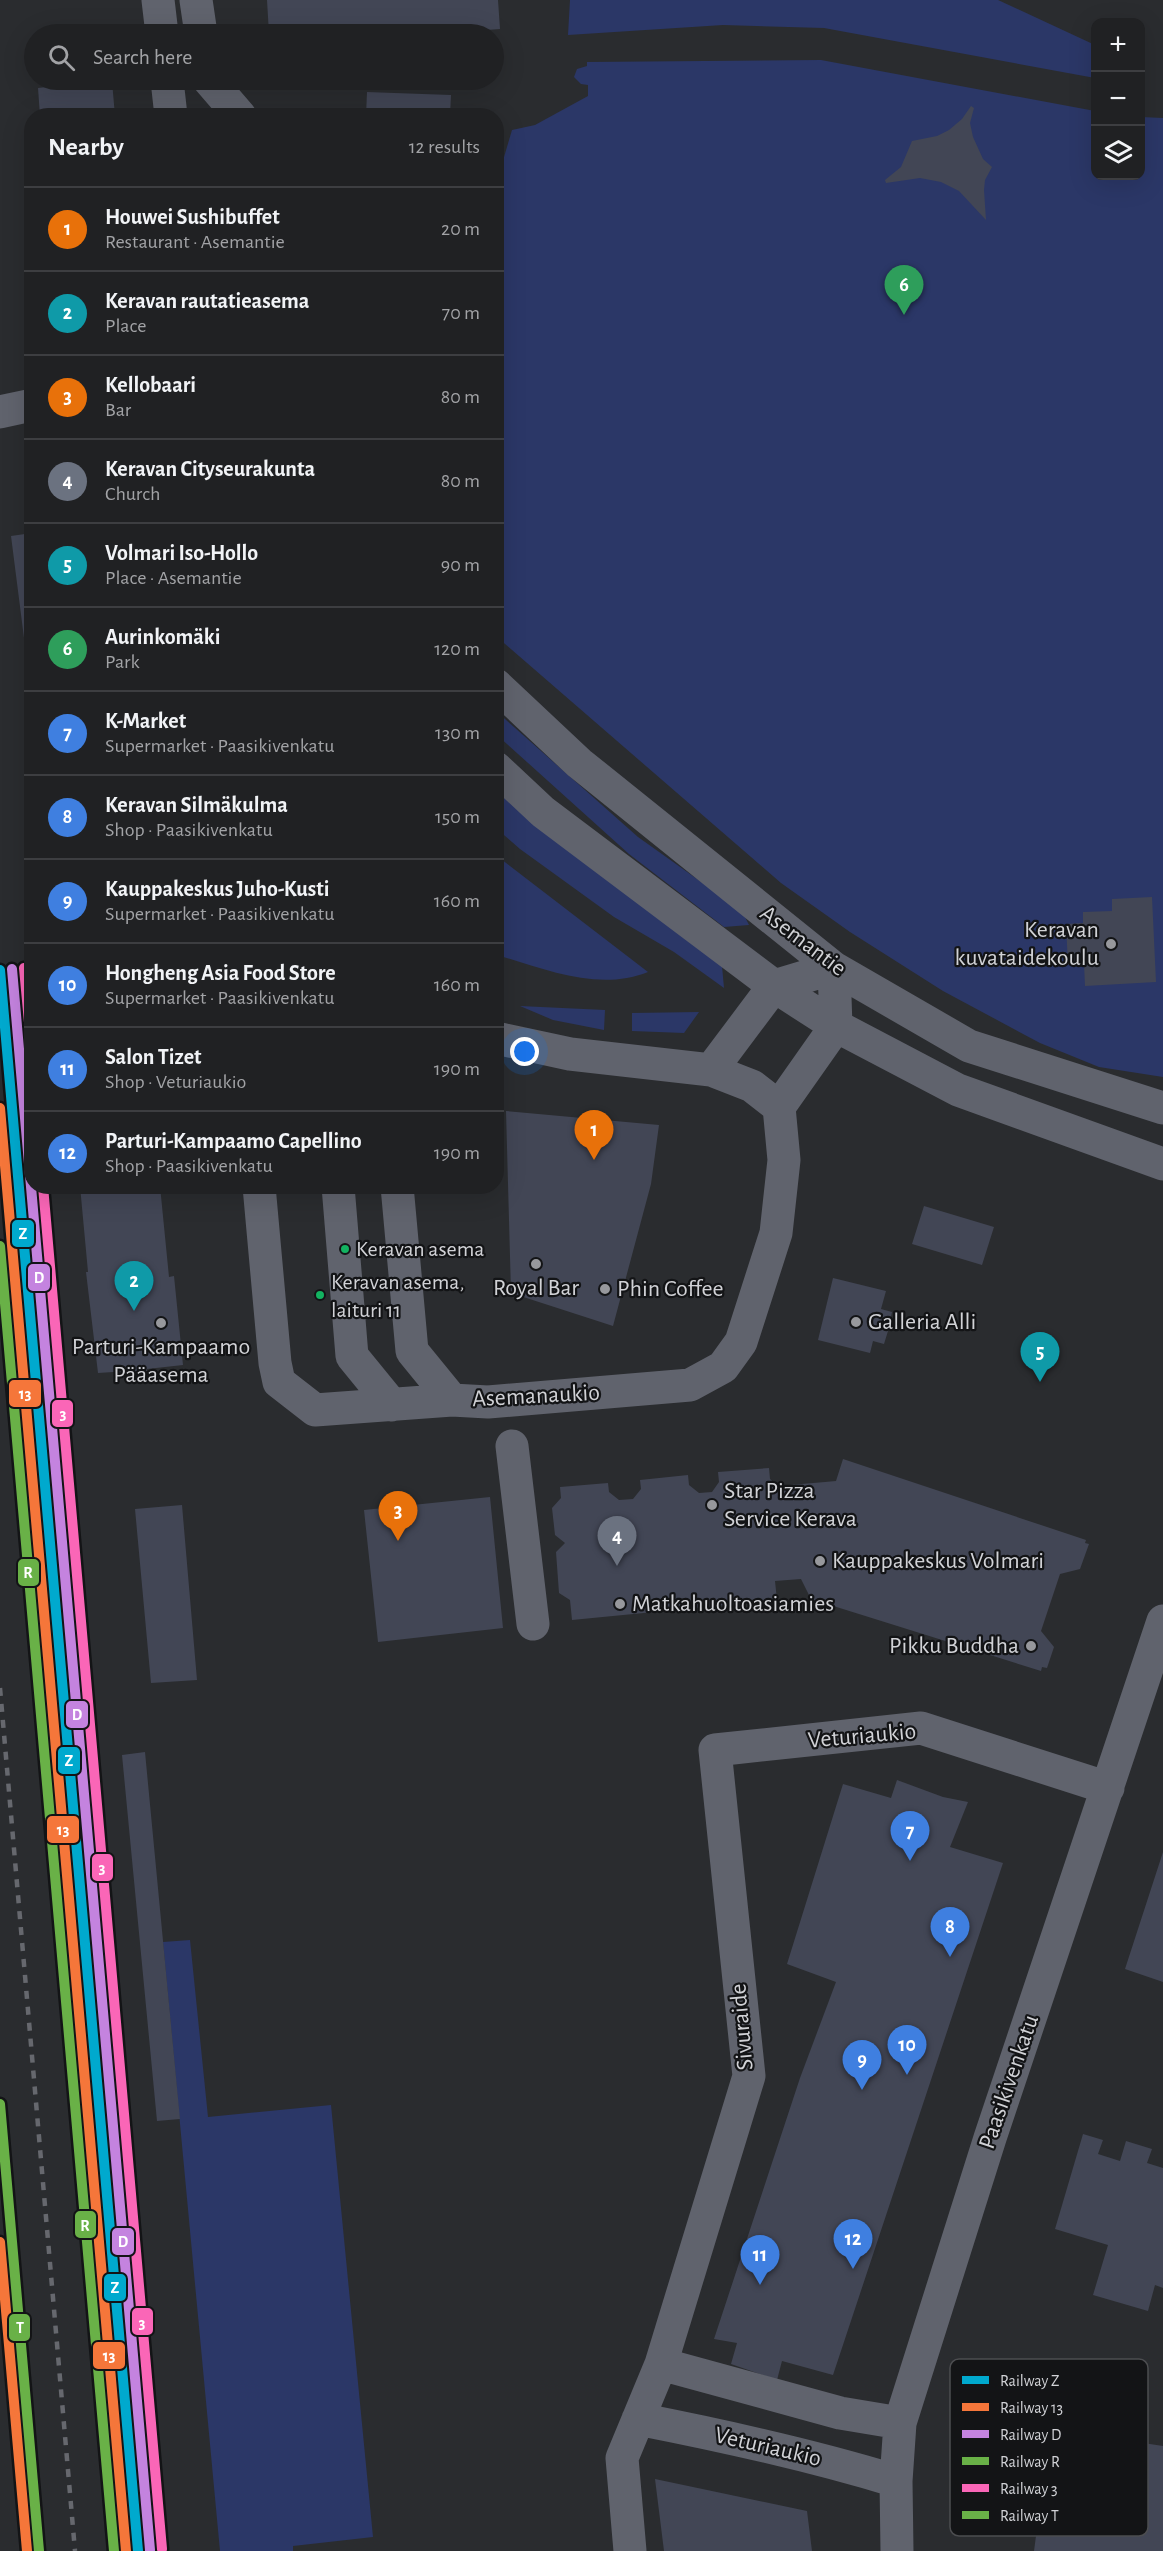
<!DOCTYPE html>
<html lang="en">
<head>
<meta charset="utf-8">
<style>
	:root { --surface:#202123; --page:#28292b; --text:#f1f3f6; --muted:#a2a3a6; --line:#3d3e41; --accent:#ea580c }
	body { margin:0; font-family:"Alegreya Sans",sans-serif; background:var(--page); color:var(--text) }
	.controls { position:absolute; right:18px; top:18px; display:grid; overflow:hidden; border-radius:12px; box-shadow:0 6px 24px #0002 }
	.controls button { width:54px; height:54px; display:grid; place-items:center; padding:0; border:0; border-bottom:2px solid var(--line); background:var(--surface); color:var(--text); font:30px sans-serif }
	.you { position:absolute; left:525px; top:1052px; width:21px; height:21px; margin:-15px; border:4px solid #fff; border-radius:50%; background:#1a73e8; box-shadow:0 0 0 9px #1a73e833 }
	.badge { display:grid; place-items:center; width:39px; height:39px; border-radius:50%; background:var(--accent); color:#fff; font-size:20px; font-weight:700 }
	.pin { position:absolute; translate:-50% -50px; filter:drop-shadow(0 2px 3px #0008) }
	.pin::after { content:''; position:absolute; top:32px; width:21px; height:18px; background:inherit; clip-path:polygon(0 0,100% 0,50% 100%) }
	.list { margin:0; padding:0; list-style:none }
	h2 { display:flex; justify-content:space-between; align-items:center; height:78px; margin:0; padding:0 24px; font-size:26px }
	h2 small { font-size:20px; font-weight:400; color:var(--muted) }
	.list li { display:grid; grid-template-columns:39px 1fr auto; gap:18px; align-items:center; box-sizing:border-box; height:84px; padding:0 24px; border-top:2px solid var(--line) }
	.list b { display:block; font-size:22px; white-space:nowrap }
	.list p { margin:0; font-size:20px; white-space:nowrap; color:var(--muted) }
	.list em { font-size:20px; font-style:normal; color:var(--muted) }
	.icon { flex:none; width:33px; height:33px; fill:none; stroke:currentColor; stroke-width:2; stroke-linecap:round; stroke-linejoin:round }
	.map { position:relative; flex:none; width:1163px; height:2551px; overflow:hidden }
	.search { position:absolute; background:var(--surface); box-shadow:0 6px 24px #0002; left:24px; top:24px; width:480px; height:66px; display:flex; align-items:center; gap:15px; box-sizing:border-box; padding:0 21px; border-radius:33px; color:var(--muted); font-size:22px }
	.panel { position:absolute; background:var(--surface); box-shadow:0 6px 24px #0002; left:24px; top:108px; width:480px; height:1086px; border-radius:24px }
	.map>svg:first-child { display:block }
	.green { fill:#2b3767 }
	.building { fill:#424655 }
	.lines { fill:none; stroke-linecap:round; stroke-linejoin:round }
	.minor { stroke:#60636d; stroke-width:33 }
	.rail { stroke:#66686e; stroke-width:4.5; stroke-dasharray:8 8; stroke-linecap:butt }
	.rail-1-casing { stroke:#131416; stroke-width:15 }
	.rail-2-casing { stroke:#131416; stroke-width:15 }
	.rail-3-casing { stroke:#131416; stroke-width:15 }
	.rail-4-casing { stroke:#131416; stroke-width:15 }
	.rail-5-casing { stroke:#131416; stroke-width:15 }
	.rail-6-casing { stroke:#131416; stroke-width:15 }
	.rail-1 { stroke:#00a9ce; stroke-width:10 }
	.rail-2 { stroke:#f5763a; stroke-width:10 }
	.rail-3 { stroke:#c483df; stroke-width:10 }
	.rail-4 { stroke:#69b147; stroke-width:10 }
	.rail-5 { stroke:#fa66b7; stroke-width:10 }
	.rail-6 { stroke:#69b147; stroke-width:10 }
	.poi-dot { fill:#97989c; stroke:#131416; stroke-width:2 }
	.bus-dot { fill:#13b361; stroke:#131416; stroke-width:2 }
	.labels { text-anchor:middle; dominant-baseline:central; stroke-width:4.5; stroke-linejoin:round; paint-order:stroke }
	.bus-label { font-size:22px; fill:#d1d2d6; stroke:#131416; text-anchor:start }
	.poi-label { font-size:24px; fill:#d1d2d6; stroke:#131416; text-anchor:start }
	.street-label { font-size:24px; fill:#d1d2d6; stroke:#131416 }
	.key { fill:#131416; stroke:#4c4d50; stroke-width:1.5 }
	.key-label { font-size:16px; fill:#d1d2d6 }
	.line-badge { stroke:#131416; stroke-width:2 }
	.badge-label { font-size:16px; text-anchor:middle; font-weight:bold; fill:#fff }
</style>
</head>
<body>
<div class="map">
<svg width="1163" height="2551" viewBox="0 0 1163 2551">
	<rect width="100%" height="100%" fill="#2a2c2f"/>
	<!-- green -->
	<path class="green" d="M570,0h428l97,45v33l-271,-50 -101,-3 -155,10z
		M821,60l274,51 1,65h44l1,-59 22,1v959l-64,-10 -59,-24 -97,-52 -93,-59 -69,-49 -284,-246v-456l15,-51 23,-5 53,-29v-11l-7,-1 -7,-7 3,-8 10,-3v-4z
		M496,711l142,126 104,74 7,14 -25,2 -95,-73 -132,-119z
		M496,788l226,178 2,22 -50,-36 -60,-35 -94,-68 -23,-20z
		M496,856h1l151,116c-50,20 -103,-3 -151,-17z
		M520,1006l85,4 -1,20 -51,-10z
		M699,1012l-15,21 -52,-2v-18z
		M190,1940l18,177 123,-12 42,432 -80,9v5h-73l-57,-609z"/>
	<!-- building -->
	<path class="building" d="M267,0h231l2,29 -68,5h-163z
		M55,80h38v3l19,-2 3,35h-75l-2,-28 17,-2z
		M367,92l84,3 -1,21h-84z
		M971,106l3,2 -4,15 3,14 10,22 9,8 -7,13 -1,10 2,30 -27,-29 -18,-9 -21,-4 -34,5 -1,-3 16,-13 11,-26 25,-5 12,-6 13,-11z
		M32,533v152h-2l-19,-149z
		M1152,897l4,85 -71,4 -1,-22 -16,1 -2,-41 17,-1v-11l29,-1v-12z
		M506,1111l153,14 -8,59 -38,142 -102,-33z
		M80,1186h80l9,91 5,-1 9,89 -36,4v2l-12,2h-6v-2l-31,2 -12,-101h2z
		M924,1206l70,21 -12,38 -70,-21z
		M833,1278l53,13 -5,18 11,3 -4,19 -4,13 -11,-3 -3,12 -52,-13z
		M843,1459l243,81 -1,3 4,1 -9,25 -20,5 -19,57 13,16 -7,21 -5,-1 -1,4 -230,-72 -10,-20 -26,2 2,19 -205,20 -2,-20 -11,-7 -3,-41 9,-9 -10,-8 -3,-27 9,-10 -1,-11 48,-4 1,9 10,8 14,-1 8,-10 -1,-9 48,-5 1,10 10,8 13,-1 7,-10 -1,-10 51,-4 1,11 8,7 47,-4 11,-1z
		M490,1497l13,131 -125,14 -14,-132z
		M182,1505l15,175 -46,3 -16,-174z
		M145,1752l35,367 -23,2 -35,-366z
		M897,1780l46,17 25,5 -18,45 53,16 -170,512 -51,-14 -5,19 -46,-16 6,-21 -23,-4 86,-261 36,-96 -49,-18 56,-180 48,14z
		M1163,1852v130l-38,-13z
		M1083,2134l20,6 -5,14 22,7 6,-20 26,8 -5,14 16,5v120l-8,-3 -7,26 -55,-16 15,-50 -53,-16z
		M996,2416l45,7 1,-5 89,12 -1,11 33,5v105h-129l4,-30 -56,-8z
		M655,2479l152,32 5,40h-148z"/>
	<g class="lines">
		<!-- minor -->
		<path class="minor" d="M158,0l4,34
			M196,0l5,34
			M167,80l4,36
			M209,80l31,36
			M0,412l32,-7
			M496,685l83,78 255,205 135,78 194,62
			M496,768l47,44 231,174 62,40 122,64 205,74
			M496,1038l74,16 141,16 63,-84 60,-18
			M711,1070l41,16 27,21
			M259,1186l16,177 4,19 36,28 137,-10 36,2 202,-17 33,-18 18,-25 35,-109 8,-73 -5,-53 57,-81 -2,-58
			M338,1186l14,170 40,49
			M397,1186l15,165 40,49
			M512,1446l21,178
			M661,2364l179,49 60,10
			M638,2419c87,17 173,36 258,62
			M630,2551l-8,-93 39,-94 88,-288 -34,-326 206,-22 187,60
			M897,2551l-1,-70 4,-58 90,-285 173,-517"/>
		<!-- rail -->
		<path class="rail" d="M0,1688l75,863"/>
		<!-- rail-1 casing -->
		<g class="rail-1-casing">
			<path id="rail-1" d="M0,970l138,1581"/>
		</g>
		<!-- rail-2 casing -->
		<g class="rail-2-casing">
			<path id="rail-2" d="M0,1108l126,1443
				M0,2242l27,309"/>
		</g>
		<!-- rail-3 casing -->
		<g class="rail-3-casing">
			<path id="rail-3" d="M12,969l138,1581"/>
		</g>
		<!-- rail-4 casing -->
		<g class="rail-4-casing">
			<path id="rail-4" d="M0,1246l114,1305"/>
		</g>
		<!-- rail-5 casing -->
		<g class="rail-5-casing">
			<path id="rail-5" d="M24,968l8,87
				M43,1186l119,1363"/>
		</g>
		<!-- rail-6 casing -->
		<g class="rail-6-casing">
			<path id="rail-6" d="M0,2104l39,447"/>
		</g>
		<!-- rail-1 -->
		<use href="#rail-1" class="rail-1"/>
		<!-- rail-2 -->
		<use href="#rail-2" class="rail-2"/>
		<!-- rail-3 -->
		<use href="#rail-3" class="rail-3"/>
		<!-- rail-4 -->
		<use href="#rail-4" class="rail-4"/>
		<!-- rail-5 -->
		<use href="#rail-5" class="rail-5"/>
		<!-- rail-6 -->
		<use href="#rail-6" class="rail-6"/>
	</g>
	<!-- markers -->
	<g class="poi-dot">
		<circle cx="1111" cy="944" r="6"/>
		<circle cx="536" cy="1264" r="6"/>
		<circle cx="605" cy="1289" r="6"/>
		<circle cx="856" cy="1322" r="6"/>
		<circle cx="161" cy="1323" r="6"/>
		<circle cx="712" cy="1505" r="6"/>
		<circle cx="820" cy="1561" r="6"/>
		<circle cx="620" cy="1604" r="6"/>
		<circle cx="1031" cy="1646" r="6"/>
	</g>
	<g class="bus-dot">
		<circle cx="345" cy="1249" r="5"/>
		<circle cx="320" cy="1295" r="5"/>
	</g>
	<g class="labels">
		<!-- bus labels -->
		<g class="bus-label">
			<text x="356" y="1249">Keravan asema</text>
			<text x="331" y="1282">Keravan asema,<tspan x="331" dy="28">laituri 11</tspan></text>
		</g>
		<!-- poi labels -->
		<g class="poi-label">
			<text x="1099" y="930" text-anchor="end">Keravan<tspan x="1099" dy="28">kuvataidekoulu</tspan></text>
			<text x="536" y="1288" text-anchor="middle">Royal Bar</text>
			<text x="617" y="1289">Phin Coffee</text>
			<text x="868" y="1322">Galleria Alli</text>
			<text x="161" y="1347" text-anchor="middle">Parturi-Kampaamo<tspan x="161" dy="28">Pääasema</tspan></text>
			<text x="724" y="1491">Star Pizza<tspan x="724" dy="28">Service Kerava</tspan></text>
			<text x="832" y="1561">Kauppakeskus Volmari</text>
			<text x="632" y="1604">Matkahuoltoasiamies</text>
			<text x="1019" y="1646" text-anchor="end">Pikku Buddha</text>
		</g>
		<!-- street labels -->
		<g class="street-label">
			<text transform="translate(803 941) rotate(37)">Asemantie</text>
			<text transform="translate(536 1396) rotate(-3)">Asemanaukio</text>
			<text transform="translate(862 1736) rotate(-5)">Veturiaukio</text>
			<text transform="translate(742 2027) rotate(-95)">Sivuraide</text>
			<text transform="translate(1009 2082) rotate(-71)">Paasikivenkatu</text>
			<text transform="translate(768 2447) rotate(13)">Veturiaukio</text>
		</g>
	</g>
	<!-- legend -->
	<rect x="950" y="2359" width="198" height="177" rx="9" class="key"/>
	<rect x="962" y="2376" width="27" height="8" fill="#00a9ce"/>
	<rect x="962" y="2403" width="27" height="8" fill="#f5763a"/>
	<rect x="962" y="2430" width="27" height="8" fill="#c483df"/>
	<rect x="962" y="2457" width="27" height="8" fill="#69b147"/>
	<rect x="962" y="2484" width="27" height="8" fill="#fa66b7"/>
	<rect x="962" y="2511" width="27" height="8" fill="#69b147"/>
	<g class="key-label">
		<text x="1000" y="2386">Railway Z</text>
		<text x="1000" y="2413">Railway 13</text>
		<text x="1000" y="2440">Railway D</text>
		<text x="1000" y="2467">Railway R</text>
		<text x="1000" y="2494">Railway 3</text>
		<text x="1000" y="2521">Railway T</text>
	</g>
	<g class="line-badge">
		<rect x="11" y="1219" width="24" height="29" rx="6" fill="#00a9ce"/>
		<rect x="27" y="1263" width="24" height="29" rx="6" fill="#c483df"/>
		<rect x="8" y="1379" width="34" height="29" rx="6" fill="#f5763a"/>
		<rect x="51" y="1399" width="23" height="29" rx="6" fill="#fa66b7"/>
		<rect x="17" y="1558" width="23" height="29" rx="6" fill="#69b147"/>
		<rect x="65" y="1700" width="24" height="29" rx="6" fill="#c483df"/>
		<rect x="57" y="1746" width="24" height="29" rx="6" fill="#00a9ce"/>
		<rect x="46" y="1815" width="34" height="29" rx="6" fill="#f5763a"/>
		<rect x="91" y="1853" width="23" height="29" rx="6" fill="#fa66b7"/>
		<rect x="74" y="2210" width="23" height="29" rx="6" fill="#69b147"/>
		<rect x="111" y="2227" width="24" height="29" rx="6" fill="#c483df"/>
		<rect x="103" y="2273" width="24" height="29" rx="6" fill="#00a9ce"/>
		<rect x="131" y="2307" width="23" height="29" rx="6" fill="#fa66b7"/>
		<rect x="8" y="2313" width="23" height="29" rx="6" fill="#69b147"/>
		<rect x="92" y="2341" width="34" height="29" rx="6" fill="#f5763a"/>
	</g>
	<g class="badge-label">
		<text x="23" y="1239">Z</text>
		<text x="39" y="1283">D</text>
		<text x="25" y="1399">13</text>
		<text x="63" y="1419">3</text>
		<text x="28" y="1578">R</text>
		<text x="77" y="1720">D</text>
		<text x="69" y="1766">Z</text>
		<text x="63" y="1835">13</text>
		<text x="102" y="1873">3</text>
		<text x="85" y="2231">R</text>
		<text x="123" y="2247">D</text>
		<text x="115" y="2293">Z</text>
		<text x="142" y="2328">3</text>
		<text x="20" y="2333">T</text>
		<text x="109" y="2361">13</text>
	</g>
</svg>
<div class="controls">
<button>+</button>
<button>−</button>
<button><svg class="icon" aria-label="layers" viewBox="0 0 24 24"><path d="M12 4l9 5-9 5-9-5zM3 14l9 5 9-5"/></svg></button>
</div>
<div class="you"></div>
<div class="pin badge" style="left:594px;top:1160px;background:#e8710a">1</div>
<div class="pin badge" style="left:134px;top:1311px;background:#0f9aa8">2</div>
<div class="pin badge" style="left:398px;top:1541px;background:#e8710a">3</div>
<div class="pin badge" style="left:617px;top:1566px;background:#6b7280">4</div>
<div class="pin badge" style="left:1040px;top:1382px;background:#0f9aa8">5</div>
<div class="pin badge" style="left:904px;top:315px;background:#2e9e5b">6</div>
<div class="pin badge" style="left:910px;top:1861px;background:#3f7fe0">7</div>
<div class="pin badge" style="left:950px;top:1957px;background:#3f7fe0">8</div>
<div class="pin badge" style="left:862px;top:2090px;background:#3f7fe0">9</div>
<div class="pin badge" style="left:907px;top:2075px;background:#3f7fe0">10</div>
<div class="pin badge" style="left:760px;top:2285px;background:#3f7fe0">11</div>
<div class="pin badge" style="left:853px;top:2269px;background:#3f7fe0">12</div>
<div class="search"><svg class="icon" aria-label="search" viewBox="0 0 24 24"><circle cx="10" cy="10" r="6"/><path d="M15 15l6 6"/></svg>Search here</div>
<section class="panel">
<h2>Nearby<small>12 results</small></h2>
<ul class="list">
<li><span class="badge" style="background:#e8710a">1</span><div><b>Houwei Sushibuffet</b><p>Restaurant · Asemantie</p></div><em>20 m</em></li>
<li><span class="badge" style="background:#0f9aa8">2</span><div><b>Keravan rautatieasema</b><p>Place</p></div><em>70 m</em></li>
<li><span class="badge" style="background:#e8710a">3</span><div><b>Kellobaari</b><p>Bar</p></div><em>80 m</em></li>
<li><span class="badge" style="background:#6b7280">4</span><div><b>Keravan Cityseurakunta</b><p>Church</p></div><em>80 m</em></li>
<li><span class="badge" style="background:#0f9aa8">5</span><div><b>Volmari Iso-Hollo</b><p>Place · Asemantie</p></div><em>90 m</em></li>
<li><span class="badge" style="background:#2e9e5b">6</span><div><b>Aurinkomäki</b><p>Park</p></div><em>120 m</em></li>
<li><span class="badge" style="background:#3f7fe0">7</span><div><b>K-Market</b><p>Supermarket · Paasikivenkatu</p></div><em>130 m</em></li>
<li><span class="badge" style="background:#3f7fe0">8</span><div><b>Keravan Silmäkulma</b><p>Shop · Paasikivenkatu</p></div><em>150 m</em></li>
<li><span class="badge" style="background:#3f7fe0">9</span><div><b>Kauppakeskus Juho-Kusti</b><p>Supermarket · Paasikivenkatu</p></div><em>160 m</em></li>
<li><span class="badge" style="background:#3f7fe0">10</span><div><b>Hongheng Asia Food Store</b><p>Supermarket · Paasikivenkatu</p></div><em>160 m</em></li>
<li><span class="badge" style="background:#3f7fe0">11</span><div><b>Salon Tizet</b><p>Shop · Veturiaukio</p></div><em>190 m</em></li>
<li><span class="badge" style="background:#3f7fe0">12</span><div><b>Parturi-Kampaamo Capellino</b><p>Shop · Paasikivenkatu</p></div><em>190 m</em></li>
</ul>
</section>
</div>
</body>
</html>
